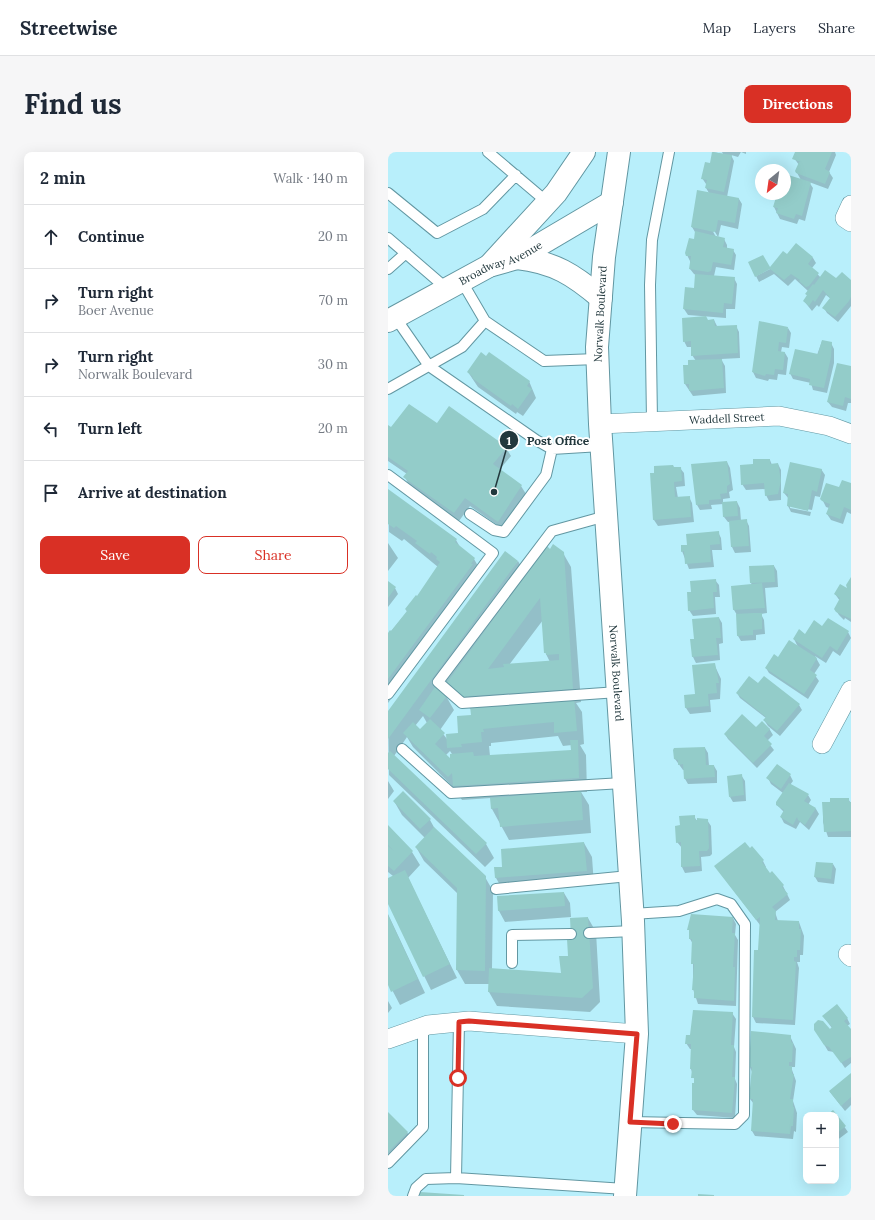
<!DOCTYPE html>
<html lang="en">
<head>
<meta charset="utf-8">
<style>
	:root { --surface:#fff; --page:#f6f6f7; --text:#1f2937; --muted:#747a83; --line:#e0e1e3; --accent:#d93025 }
	body { margin:0; font-family:Lora,serif; background:var(--page); color:var(--text) }
	.controls { position:absolute; right:12px; bottom:12px; display:grid; overflow:hidden; border-radius:8px; box-shadow:0 4px 16px #0002 }
	.controls button { width:36px; height:36px; display:grid; place-items:center; padding:0; border:0; border-bottom:1px solid var(--line); background:var(--surface); color:var(--text); font:20px sans-serif }
	.compass { position:absolute; left:367px; top:12px; width:36px; height:36px; border-radius:50%; background:var(--surface); box-shadow:0 4px 16px #0002; rotate:209deg }
	.stop { position:absolute; width:12px; height:12px; margin:-9px; border:3px solid #d93025; border-radius:50%; background:#fff }
	.stop.end { background:#d93025; border-color:#fff; box-shadow:0 1px 4px #0008 }
	.list { margin:0; padding:0; list-style:none }
	h2 { display:flex; justify-content:space-between; align-items:center; height:52px; margin:0; padding:0 16px; font-size:17px }
	h2 small { font-size:13px; font-weight:400; color:var(--muted) }
	.list li { display:grid; grid-template-columns:26px 1fr auto; gap:12px; align-items:center; box-sizing:border-box; height:64px; padding:0 16px; border-top:1px solid var(--line) }
	.list b { display:block; font-size:15px; white-space:nowrap }
	.list p { margin:0; font-size:13px; white-space:nowrap; color:var(--muted) }
	.list em { font-size:13px; font-style:normal; color:var(--muted) }
	.actions { display:flex; gap:8px; padding:12px 16px }
	.actions a { flex:1; padding:9px 0; border:1px solid var(--accent); border-radius:8px; text-align:center; font-size:14px; color:var(--accent) }
	.actions .main { background:var(--accent); color:#fff }
	.icon { flex:none; width:22px; height:22px; fill:none; stroke:currentColor; stroke-width:2; stroke-linecap:round; stroke-linejoin:round }
	.map { position:relative; flex:none; width:463px; height:1044px; overflow:hidden; border-radius:8px }
	header { display:flex; align-items:center; gap:24px; box-sizing:border-box; height:56px; padding:0 20px; background:var(--surface); border-bottom:1px solid var(--line) }
	header strong { font-size:19px }
	nav { display:flex; gap:22px; margin-inline-start:auto; font-size:14px }
	.intro { display:flex; align-items:center; justify-content:space-between; box-sizing:border-box; height:96px; padding:0 24px }
	h1 { margin:0; font-size:28px }
	.button { padding:10px 18px; border-radius:8px; background:var(--accent); color:#fff; font-size:14px; font-weight:700 }
	main { display:flex; gap:24px; padding:0 24px }
	aside { flex:1; background:var(--surface); border-radius:8px; box-shadow:0 4px 16px #0002 }
	.map>svg:first-child { display:block }
	.shadow { fill:#0003; fill-rule:evenodd }
	.building { fill:#93ccc9; fill-rule:evenodd }
	.lines { fill:none; stroke-linecap:round; stroke-linejoin:round }
	.lane-casing { stroke:#6297a2; stroke-width:12 }
	.street-casing { stroke:#6297a2; stroke-width:20 }
	.secondary-casing { stroke:#6297a2; stroke-width:24 }
	.lane { stroke:#fff; stroke-width:10 }
	.street { stroke:#fff; stroke-width:19 }
	.secondary { stroke:#fff; stroke-width:22 }
	.route { stroke:#d93025; stroke-width:5 }
	.labels { text-anchor:middle; dominant-baseline:central; stroke-width:4; stroke-linejoin:round; paint-order:stroke }
	.street-label { font-size:11px; fill:#22383d; stroke:#fff }
	.leader { fill:none; stroke:#22383d; stroke-width:1.5 }
	.callout-dot { fill:#22383d; stroke:#fff; stroke-width:1.5 }
	.mark-label { font-size:12px; text-anchor:middle; font-weight:bold; fill:#fff }
	.callout-label { font-size:12px; text-anchor:middle; font-weight:bold; fill:#22383d; stroke:#fff; stroke-width:4; stroke-linejoin:round; paint-order:stroke }
</style>
</head>
<body>
<header>
<strong>Streetwise</strong>
<nav><a>Map</a><a>Layers</a><a>Share</a></nav>
</header>
<div class="intro"><h1>Find us</h1><a class="button">Directions</a></div>
<main>
<aside>
<h2>2 min<small>Walk · 140 m</small></h2>
<ul class="list">
<li><svg class="icon" aria-label="ahead" viewBox="0 0 24 24"><path d="M12 20V5M6 11l6-6 6 6"/></svg><div><b>Continue</b></div><em>20 m</em></li>
<li><svg class="icon" aria-label="right" viewBox="0 0 24 24"><path d="M7 20v-9h11M14 6l5 5-5 5"/></svg><div><b>Turn right</b><p>Boer Avenue</p></div><em>70 m</em></li>
<li><svg class="icon" aria-label="right" viewBox="0 0 24 24"><path d="M7 20v-9h11M14 6l5 5-5 5"/></svg><div><b>Turn right</b><p>Norwalk Boulevard</p></div><em>30 m</em></li>
<li><svg class="icon" aria-label="left" viewBox="0 0 24 24"><path d="M17 20v-9H6M10 6l-5 5 5 5"/></svg><div><b>Turn left</b></div><em>20 m</em></li>
<li><svg class="icon" aria-label="arrive" viewBox="0 0 24 24"><path d="M6 21V4h12l-3 4 3 4H6"/></svg><div><b>Arrive at destination</b></div></li>
</ul>
<div class="actions"><a class="main">Save</a><a>Share</a></div>
</aside>
<div class="map">
<svg width="463" height="1044" viewBox="0 0 463 1044">
	<rect width="100%" height="100%" fill="#b8effb"/>
	<!-- shadow -->
	<path class="shadow" d="M325,0l10,2 -1,-2h24v2l-5,-2 -3,5 -7,-2 3,6 -7,36 12,2 3,5 -4,25 -17,-4 -3,13 6,1 3,6v4l6,1 3,5 -2,15 -18,-3 -2,9 20,2 3,6 -2,25h-9v9l-38,-3 -4,-6 11,-20 1,-14 -2,-1 -4,-5v-8l-3,-6 8,-15v-8l-3,-5 17,-34 -3,-5v-4l-4,-6 9,-14zM324,75l6,10h-2l-5,-9z
		M408,0h39l1,3 -7,17 4,6 -5,11 -19,-7 4,6 -8,33 -6,-2 -2,5 -17,-5 -6,-12 4,-13h7v-19l16,5 -5,-9 3,-6 -5,-7z
		M408,92l17,14 3,5 -4,5 9,10 30,3v25l-13,16 -11,-9 -3,-5 7,-9 -5,-4 -7,12 -2,-2 -5,6 -8,-10 4,-5 -2,-2 2,-3 -13,-12 -7,7 -14,-12 -15,8 -3,-6 14,-7 17,-14z
		M326,168l3,6h19l3,6 1,26 -19,1 4,7 1,27 -33,3 -8,-12 4,-18 7,-5 -4,-6v-8h-5l-3,-6 24,-20z
		M400,176l3,5 -2,15 -7,-1 -1,5 4,1 3,5 -2,17 -8,-1 -1,6 -8,-1 -1,2 -12,-3 -3,-6z
		M434,189l9,2 3,6v14l-7,30 -14,-3 -2,-7 -18,-4 -3,-6 27,-18z
		M463,216v35h-3l-2,8 -14,-4 -4,-5z
		M80,220l61,9 7,17 -13,18 -6,-4 -1,2 -38,-27z
		M0,275l3,2 115,19 5,8 -12,14 22,16 5,8 -23,35 -33,-23 -11,15 -50,-36 -4,-8 2,-3 -19,-13z
		M382,308l2,5 6,-1 3,6v30l-12,1 -3,-6v-6l-20,1 -4,-6 12,-19z
		M339,310l3,6 3,22 -4,2 1,6 -7,1v4l14,-1 3,6 1,13 5,-1 3,6 2,26 -16,1 -3,-6 -2,-25h-2l-4,-5 -1,-13 -12,1 1,4 -12,1 -3,-5z
		M286,316h6l4,5 1,13 -9,1 2,11 11,-1 3,6 2,19 -36,4 -4,-6 -3,-46z
		M433,317l4,6 -5,22 -5,-1 -3,14 -22,-4v2l21,4 -1,4 -19,-4 -3,-6 1,-7 -5,-6z
		M463,332v30l-4,-2 -4,12 -12,-4 -4,-6 2,-6 -3,-1 -4,-8z
		M0,338l68,50 4,7 14,12 8,14 -2,6 -92,124v-68l19,-23 -1,-3 12,-11 20,-31 -34,-28 -2,2 -13,-9z
		M330,380l3,6 1,12h-10l2,17 -25,2 -7,-18 6,-5z
		M0,391l10,15 -10,13z
		M162,398l13,3 8,14 10,135 -5,1 6,9 2,32 -4,1 6,10 1,37h-6l8,13 2,28 -82,7 -17,-31 -1,-11 -29,2 -6,-10 -43,-43 -6,-10 -13,19 92,88 8,14 -9,9 -96,-92 -1,-63 130,-151 8,15zM155,468l2,32 5,10 -41,3zM59,531l8,15 17,12v6l-13,17 -12,6 -7,-9 14,-20 -8,-14 -6,-4zM35,564l4,7 -7,8 -5,-5zM170,584l5,10 9,-1v6l-82,5 -1,-10h2v-3zM62,599l2,3 -1,6 -5,-5z
		M386,414l3,5 1,16 -13,1 2,25 -6,1 3,6 1,14 -9,1v5l-15,1 -3,-5 -1,-21 -3,-5 -2,-23 20,-2 -1,-2z
		M463,427v43l-6,-4 -1,2 -5,-5 -4,-6 5,-8 -5,-7 14,-4z
		M327,428l4,5 1,12h-5l1,17 -23,2 -4,-6 3,-17z
		M0,431l7,5 3,6 -10,13z
		M331,466l3,5 1,20 -4,1 1,16 -24,3 -3,-6 -2,-17h4z
		M435,475l25,5 3,6 -11,18 -7,-5 -7,12 -11,-7 5,9 -6,9 5,7 -11,18 -39,-26 -3,-5 13,-10 19,-11 -4,-8z
		M326,512l7,15 -1,20 -10,1 1,12 -21,2 -4,-6 -1,-12 11,-1z
		M370,532l41,21 3,5 -22,26 -12,-10 -4,-6 2,-2 -26,-20 -3,-5z
		M368,576h13l1,2 -9,10 9,-10 3,5 -6,6 7,9 -17,18 -29,-29 -3,-5z
		M317,596l3,5 1,13h5l3,5v12l-29,1 -3,-5v-9h-2l-8,-11z
		M353,623l4,6 1,20 -13,1 -3,-5z
		M402,623l3,6 -3,4 18,10 3,5 -3,5 8,4 3,5 -10,16 -9,-8 -4,7 -12,-6 -3,-6 3,-5 -7,-7 6,-12 -12,-9 -3,-6z
		M0,629l6,10 -6,8z
		M460,647l3,4v34h-23l-5,-15v-19z
		M6,649l36,19 5,9 50,48 8,14 -1,78 71,5 25,-56 8,14 4,70 -10,10 -93,-6 -8,-14v-8h-24l-8,-14 1,-76 -34,-33 -8,-14 9,-9 -23,-23z
		M306,664l4,7 9,-3 4,6 1,28 -2,2 -9,1 1,14 -17,2 -3,-6v-19l-5,-6 4,-16z
		M0,675l24,25 8,13 -12,13 49,100 -26,12 -43,-88v-23l5,-3 -5,-4z
		M196,691l8,14 2,28 -90,7 -8,-14 -1,-10 8,-1z
		M375,709l3,6 -1,1 5,6 13,12 7,14 -15,12 3,9 21,1 5,14 -1,19h-3v7h-3l2,6 -4,57 -39,-2 -3,-6 2,-66h4l1,-26 -45,-59z
		M445,712l3,5 -2,15 -16,-2 -3,-5z
		M176,741l6,10 1,14 -66,5 -6,-11 -1,-14z
		M0,762l37,79 -25,12 -12,-23z
		M345,766l3,6 -1,11 3,5 -2,66 -38,-2 -5,-15v-45l-3,-5 -1,-15z
		M0,849l4,7 -4,5z
		M344,861l4,6 -2,28 2,5 -1,27 2,5 -2,34 -38,-3 -4,-5 2,-28 -4,-13 1,-20h-2l-4,-6 4,-7z
		M435,864l24,2 3,6 -3,2 4,5v32l-6,5 -11,-16 -6,-1 -9,-15 13,-8z
		M402,884l6,13 -1,18h-4l5,14 -3,20 4,12 -1,19 -2,-1 -1,8 -38,-3 -3,-5 2,-27 -4,-5 2,-27 -2,-5z
		M463,923v30l-6,6 -15,-19z
		M0,962l19,18 5,9 -24,22z
		M448,963l12,17 -12,9z"/>
	<!-- building -->
	<path class="building" d="M324,0l20,3 -8,37 -19,-4 2,-8 -6,-1 4,-17 5,1z
		M407,0h37l-7,17 5,3 -5,12 -29,-11 -1,-2 4,-9h2l-9,-3z
		M397,22l26,8 -9,34 -6,-2 -2,5 -18,-6 2,-5 -5,-1 4,-13h8z
		M309,38l42,8 -4,25 -17,-3 -2,11 -2,1 -23,-5z
		M307,79l30,7 -2,9 11,2 -3,16 -18,-3 -2,9 -3,1 -19,-3 2,-13h-5l-1,-3 4,-15 5,1z
		M408,91l17,14 -5,7 11,9 -10,13 -3,1 -7,-6 1,-1 -9,-6 -7,6 -14,-11 -15,8 -7,-15 15,-7 7,12 13,-16 4,3z
		M437,118l11,8 6,-6 9,8v17l-2,4 -14,16 -13,-9 8,-10 -7,-8 -8,12 -2,-2 -4,6 -6,-5 4,-6 -2,-1 8,-10 1,1z
		M307,122l40,3 -3,27 -8,-1 -1,10 -40,-4 2,-22 9,1z
		M318,164l2,4 6,-1 1,7 22,-1 1,28 -47,3v-15l-8,1 -1,-24z
		M371,169l29,6 -2,16 -7,-1 -1,9 7,1 -2,18 -8,-1 -1,6 -8,-1 -1,2 -13,-4z
		M434,188l10,2 -1,15 -7,31 -15,-3 1,-6 -21,-5 6,-25 23,5z
		M93,200l5,4 3,-4 41,29 -3,5 5,3 -14,20 -6,-5 -1,2 -39,-28 1,-1 -6,-5z
		M334,207l2,29 -35,3v-7h-5l-1,-19h5v-5z
		M449,211l14,3v33l-6,-2 -2,9 -16,-4z
		M21,252l28,19 12,-17 58,41 -14,17 29,21 -24,37 -33,-24 -11,15 -51,-36 5,-6 -20,-14v-32l3,2z
		M365,307h17v5l8,-1 3,18 -3,13 -13,2 -1,-13 -23,2 -1,-20 13,-1z
		M339,309l3,23 -3,2v7l-7,1 1,5 -12,1v4l-13,1 -5,-41z
		M402,310l32,7 -5,23 -5,-2 -4,21 -21,-5 1,-12 -5,-1z
		M285,313l1,2h7l1,14 -8,1 1,15 15,-1 1,21 -38,3 -3,-47h4v-7z
		M454,328l9,3v27l-7,-3 -4,12 -14,-5 4,-10 -8,-3 -2,-2 6,-16 13,4z
		M0,337l69,50 -2,3 20,16 -4,6h2l-85,115v-46l2,-3 1,1 16,-20 -2,-2 11,-14 1,1 23,-34 -4,-3 1,-2 -6,-5 -1,2 -15,-11 2,-2 -21,-15 -2,2 -6,-4z
		M349,349l1,15 -15,1 -1,-15z
		M359,367l2,27 -18,1 -2,-26z
		M331,379l1,13 -10,1 1,17 -26,2 -1,-13 -3,1v-7h6l-1,-11z
		M165,392l11,8 9,137 -104,7 -1,1 -2,-1 -1,2 -19,-14 101,-138 3,3zM152,446l4,55h2v2l13,-1v6l-56,4 1,3 -16,2z
		M117,399l13,10 -130,178v-28z
		M386,413l1,17 -25,1 -1,-17z
		M463,425v42l-15,-7 -2,-3 6,-11 -6,-4 6,-10 7,4 -1,-3z
		M328,427l1,13h-4l1,16 -26,3 -1,-19h4l-1,-11z
		M0,429l8,6 -8,11z
		M374,431l3,25 -32,2 -2,-24z
		M365,461h9v16l-9,1v5l-16,1 -1,-22z
		M331,465l2,21h-5l2,17 -26,2 -2,-18h4l-2,-20z
		M440,466l21,13 -12,20 -7,-5 -8,12 -29,-19 6,-10 6,5 9,-14 8,6z
		M401,488l28,18 -7,12 7,5 -13,19 -39,-26 9,-14 4,3z
		M327,511l4,20h-3l1,10 -9,1 1,12 -24,2 -1,-13 11,-1 -3,-29z
		M361,524l9,7 6,-7 36,28 -23,27 -14,-11 3,-3 -30,-24z
		M47,535l12,9 -17,22 -11,-8z
		M186,545l3,34 -23,2v-11l-71,7 1,3h-3l1,10 -21,2 1,3 -15,1 -1,-14 12,-1 -1,-17 14,-1 -1,-9z
		M354,562l14,13 6,-6 8,8 -6,7 8,8 -19,19 -29,-29z
		M42,567l15,14 -10,11 15,14v-4l23,-2 1,4 97,-6 -1,-10h8l1,38 -126,8 -1,-13 -4,4 -45,-44 10,-11 7,7z
		M317,595l1,18h8l1,12 -31,2 -1,-15 -5,1v-5l-4,-1 -1,-9 1,-2z
		M2,599l97,92 -11,11 -88,-85v-16z
		M389,612l14,10 -10,15 -15,-11z
		M354,622l2,21 -15,2 -2,-21z
		M401,631l20,11 -5,7 12,7 -11,17 -7,-5 -1,-3 -4,8 -13,-8 4,-7 -8,-5v-3z
		M193,638l2,30 -83,7 -2,-19 -7,1 -1,-11z
		M15,639l28,28 -11,10 -27,-28z
		M442,646h19v4h2v29l-27,1 -2,-30h8z
		M307,663v5h2v-2l11,1 1,29 -2,3h-8l1,15 -19,1v-25l-5,1 -1,-17 5,-1 -1,-9z
		M0,673l25,26 -19,20 -6,-5v-20l6,5 -6,-6z
		M46,675l52,49 -1,95 -29,-1 1,-82 -42,-41z
		M196,690l3,29 -92,7 -1,-11h8l-1,-18z
		M357,690l5,6 2,-2 12,14 -2,2 8,11 2,-2 12,14 -2,2 6,7 -16,13 4,4 -1,9 24,1v8h2l-1,21h-3v7h-3v4l2,1 -3,58 -41,-3 2,-67h4l2,-33 -4,3 -42,-54z
		M428,710l17,1 -2,16 -17,-2z
		M17,718l45,94 -27,13 -35,-73v-26z
		M176,740l1,14 -67,5 -1,-15z
		M303,762l42,3 -1,16h3l-2,34h2l-1,34 -40,-3v-8h-2l2,-26h-3l1,-25h-3v-9h-2z
		M0,763l30,64 -27,13 -3,-7z
		M200,765l5,71 -11,10 -94,-6 1,-24 72,5 -2,-17h9l-1,-17 4,-1 -1,-20z
		M449,852l11,14 -4,3 7,8v28l-10,6 -12,-16 -5,-2 -10,-15v-6l4,-4 5,1 7,8 2,-2 -10,-11z
		M305,858l40,2 -2,33h3l-2,32h3l-3,36 -40,-3v-27h2v-5h-3l1,-9h-2l1,-25h-6l1,-9h4z
		M363,879l40,4v7l2,1 -1,19h-3v4h3v8h2l-4,25h3v8h1l-1,19h-2l-1,8 -39,-3 2,-32h-4l3,-32h-3z
		M463,921v24l-10,9 -12,-15z
		M445,958l13,16 -10,8v-19h-9z
		M0,960l20,20 -20,20z
		M32,1040l44,3v1h-44z
		M310,1042l16,1v1h-16z"/>
	<g class="lines">
		<!-- lane casing -->
		<g class="lane-casing">
			<path id="lane" d="M100,0l59,50
				M0,41l49,40 46,-24 33,-34
				M0,86l58,50
				M0,117l18,-16
				M73,128l24,41 59,40 53,-2
				M7,165l34,49 107,74 16,9 49,-3
				M0,237l74,-42 23,-26
				M264,269l-2,-136 2,-45 17,-88
				M0,323l105,78 -105,141
				M82,362l24,16 10,2 42,-57 6,-26
				M218,364l-54,15 -114,151 24,21 156,-11
				M14,597l49,44 172,-10
				M108,737l133,-13
				M201,781l44,-2
				M124,811v-28l59,-1
				M242,970l105,2 9,-9 1,-191 -14,-20 -14,-5 -38,12 -47,3
				M0,1011l35,-36v-100
				M68,1026l3,-156
				M25,1044l3,-8 10,-9 30,-1 169,11"/>
		</g>
		<!-- street casing -->
		<g class="street-casing">
			<g id="street">
				<path d="M463,53l-6,13 6,4"/>
				<path id="s1" d="M212,272l179,-8 50,10 22,8"/>
				<path d="M434,592l29,-54"/>
				<path d="M460,802l3,3"/>
				<path d="M0,887l40,-14 41,-4 168,13"/>
			</g>
		</g>
		<!-- secondary casing -->
		<g class="secondary-casing">
			<g id="secondary">
				<path id="s2" d="M231,0l-15,105 -7,90 3,77 33,497 4,113 -12,162"/>
				<path d="M129,106c37,4 57,17 84,40"/>
				<path d="M101,114l67,-73 28,-41"/>
				<path id="s3" d="M0,169l101,-55 28,-8 95,-56"/>
			</g>
		</g>
		<!-- lane -->
		<use href="#lane" class="lane"/>
		<!-- street -->
		<use href="#street" class="street"/>
		<!-- secondary -->
		<use href="#secondary" class="secondary"/>
	</g>
	<g class="lines">
		<!-- route -->
		<path class="route" d="M70,926l1,-56 10,-1 168,13 -7,88 43,2"/>
	</g>
	<g class="labels">
		<!-- street labels -->
		<g class="street-label">
			<text stroke="none"><textPath href="#s3" startOffset="127">Broadway Avenue</textPath></text>
			<text transform="translate(212 162) rotate(-87)">Norwalk Boulevard</text>
			<text stroke="none"><textPath href="#s1" startOffset="127">Waddell Street</textPath></text>
			<text stroke="none"><textPath href="#s2" startOffset="523">Norwalk Boulevard</textPath></text>
		</g>
	</g>
	<!-- callouts -->
	<path class="leader" d="M106 340L121 288"/>
	<g class="callout-dot">
		<circle cx="106" cy="340" r="4"/>
		<circle cx="121" cy="288" r="10"/>
	</g>
	<g class="mark-label">
		<text x="121" y="293">1</text>
	</g>
	<g class="callout-label">
		<text x="170" y="293">Post Office</text>
	</g>
</svg>
<div class="controls">
<button>+</button>
<button>−</button>
</div>
<svg class="compass" viewBox="-18 -18 36 36"><path d="M0-13l5 13h-10z" fill="#e53935"/><path d="M0 13l5-13h-10z" fill="#747a83"/></svg>
<div class="stop" style="left:70px;top:926px"></div>
<div class="stop end" style="left:285px;top:972px"></div>
</div>
</main>
</body>
</html>
